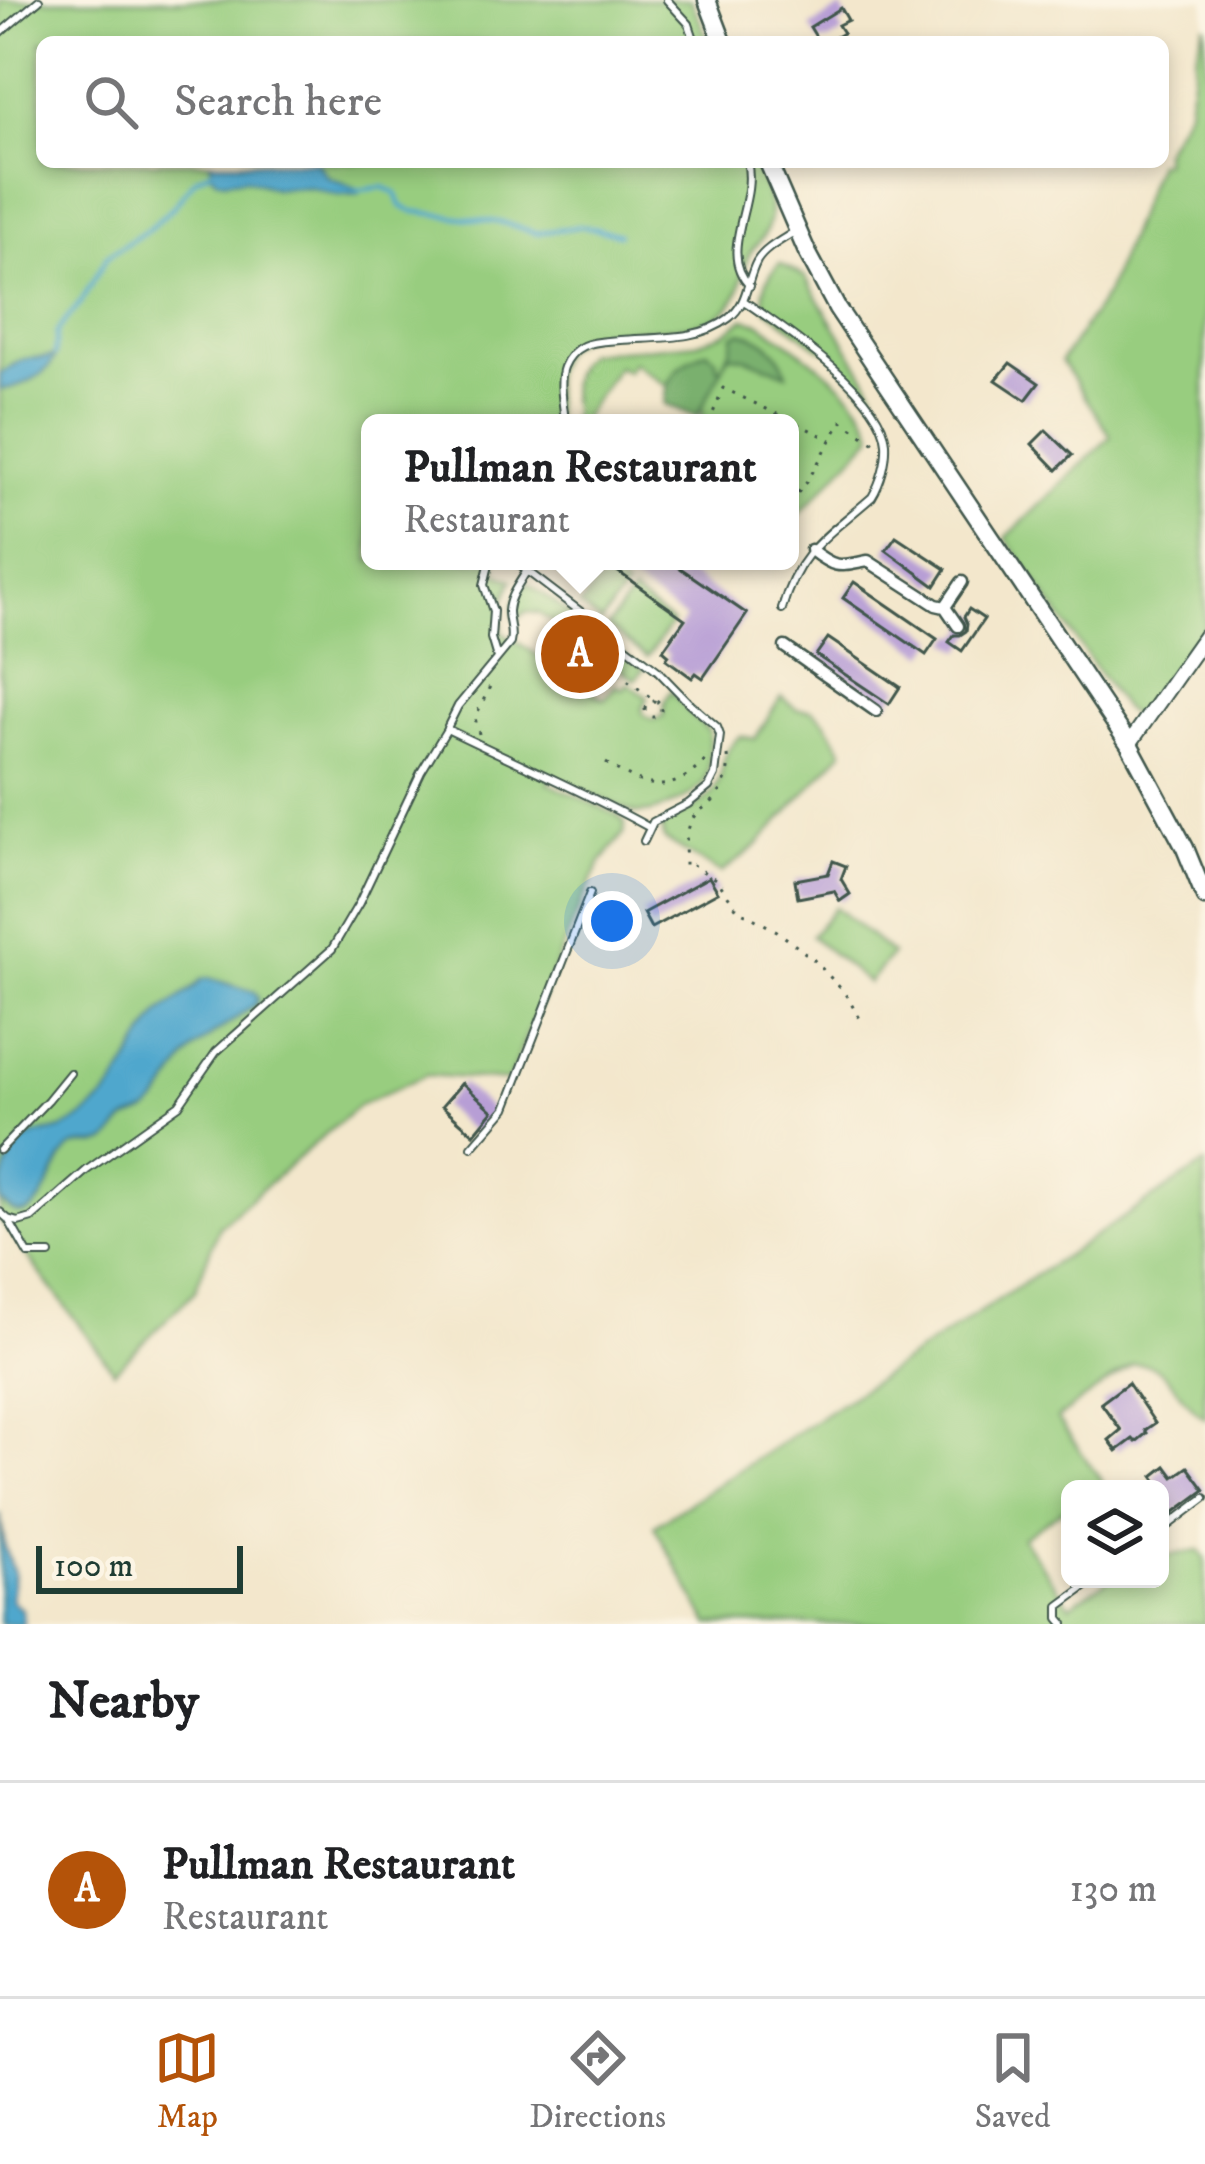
<!DOCTYPE html>
<html lang="en">
<head>
<meta charset="utf-8">
<style>
	:root { --surface:#fff; --page:#f2f2f2; --text:#202124; --muted:#757577; --line:#e0e0e0; --accent:#b45309 }
	body { margin:0; font-family:"IM FELL DW Pica",serif; background:var(--page); color:var(--text) }
	.controls { position:absolute; right:36px; bottom:36px; display:grid; overflow:hidden; border-radius:18px; box-shadow:0 6px 18px #0003 }
	.controls button { width:108px; height:108px; display:grid; place-items:center; padding:0; border:0; border-bottom:3px solid var(--line); background:var(--surface); color:var(--text); font:60px sans-serif }
	.scale { position:absolute; left:36px; bottom:30px; width:207px; box-sizing:border-box; padding-left:12px; border:6px solid #1f3d34; border-top:0; font-size:33px; line-height:42px; white-space:nowrap; color:#1f3d34; -webkit-text-stroke:9px #fcf5e5; paint-order:stroke }
	.you { position:absolute; left:612px; top:921px; width:42px; height:42px; margin:-30px; border:9px solid #fff; border-radius:50%; background:#1a73e8; box-shadow:0 0 0 18px #1a73e833 }
	.badge { display:grid; place-items:center; width:78px; height:78px; border-radius:50%; background:var(--accent); color:#fff; font-size:39px; font-weight:700 }
	.pin { position:absolute; translate:-50% -50%; border:6px solid #fff; box-shadow:0 3px 12px #0006 }
	.popup { position:absolute; left:361px; top:414px; width:438px; height:156px; box-sizing:border-box; display:grid; place-content:center; border-radius:18px; background:var(--surface); filter:drop-shadow(0 3px 9px #0005); font-size:39px; white-space:nowrap; color:var(--muted) }
	.popup b { font-size:45px; color:var(--text) }
	.popup::after { content:''; position:absolute; left:50%; top:100%; margin-left:-24px; border:24px solid transparent; border-top-color:var(--surface) }
	.list { margin:0; padding:0; list-style:none }
	h2 { display:flex; justify-content:space-between; align-items:center; height:156px; margin:0; padding:0 48px; font-size:51px }
	h2 small { font-size:39px; font-weight:400; color:var(--muted) }
	.list li { display:grid; grid-template-columns:78px 1fr auto; gap:36px; align-items:center; box-sizing:border-box; height:216px; padding:0 48px; border-top:3px solid var(--line) }
	.list b { display:block; font-size:45px; white-space:nowrap }
	.list p { margin:0; font-size:39px; white-space:nowrap; color:var(--muted) }
	.list em { font-size:39px; font-style:normal; color:var(--muted) }
	.icon { flex:none; width:66px; height:66px; fill:none; stroke:currentColor; stroke-width:2; stroke-linecap:round; stroke-linejoin:round }
	.map { position:relative; flex:none; width:1205px; height:1624px; overflow:hidden }
	.search { position:absolute; background:var(--surface); box-shadow:0 6px 18px #0003; left:36px; right:36px; top:36px; height:132px; display:flex; align-items:center; gap:30px; box-sizing:border-box; padding:0 42px; border-radius:18px; color:var(--muted); font-size:45px }
	.sheet { height:372px; background:var(--surface) }
	nav { display:flex; justify-content:space-around; align-items:center; box-sizing:border-box; height:168px; border-top:3px solid var(--line); background:var(--surface); font-size:33px; color:var(--muted) }
	nav a { display:grid; justify-items:center; gap:6px }
	nav .on { color:var(--accent) }
	.map>svg:first-child { display:block }
	.green { fill:#98cd7f; stroke:#5c855a; stroke-width:3 }
	.forest { fill:#7ab06e; stroke:#4c7651; stroke-width:3 }
	.water { fill:#50a7cd; stroke:#387280; stroke-width:3 }
	.lines { fill:none; stroke-linecap:round; stroke-linejoin:round }
	.stream { stroke:#50a7cd; stroke-width:4.5 }
	.building { fill:#b79ed5 }
	.service-casing { stroke:#3f564b; stroke-width:10 }
	.minor-casing { stroke:#3f564b; stroke-width:15 }
	.tertiary-casing { stroke:#3f564b; stroke-width:18 }
	.primary-casing { stroke:#3f564b; stroke-width:21 }
	.path { stroke:#3f564b; stroke-width:3; stroke-dasharray:3 9; stroke-linecap:butt }
	.service { stroke:#fff; stroke-width:6 }
	.minor { stroke:#fff; stroke-width:10 }
	.tertiary { stroke:#fff; stroke-width:14 }
	.primary { stroke:#fff; stroke-width:16 }
</style>
</head>
<body>
<div class="map">
<svg width="1205" height="1624" viewBox="0 0 1205 1624">
	<rect width="100%" height="100%" fill="#fcf5e5"/>
	<filter id="ink" filterUnits="userSpaceOnUse"><feTurbulence type="fractalNoise" baseFrequency=".00833" numOctaves="2"/><feDisplacementMap in="SourceGraphic" scale="24" xChannelSelector="R" yChannelSelector="G"/><feConvolveMatrix kernelMatrix="1 2 1 2 8 2 1 2 1" color-interpolation-filters="sRGB"/></filter>
	<filter id="wash" filterUnits="userSpaceOnUse"><feTurbulence type="fractalNoise" baseFrequency=".004" numOctaves="4" result="noise"/><feDisplacementMap in="SourceGraphic" scale="48" xChannelSelector="R" yChannelSelector="G"/><feGaussianBlur stdDeviation="2.7" result="paint"/><feColorMatrix in="noise" values="0 0 0 0 0 0 0 0 0 0 0 0 0 0 0 0 0 1.4 0 .05"/><feComposite in="paint" operator="in"/></filter>
	<g filter="url(#wash)">
		<rect width="100%" height="100%" fill="#f3e7cc"/>
		<!-- green -->
		<path class="green" d="M0,0h691l18,42h-667v120h713c8,23 23,47 10,71 -4,8 -12,14 -16,22 -9,18 -5,36 -20,52 -42,45 -168,-7 -176,69 -2,15 1,32 3,47h-186v138h126l1,12 16,7 -10,21 -1,31 102,67 12,-14 7,4 5,-6 20,15 -6,11 2,6 9,5 10,-3 2,-16 6,-10 22,26 16,14c0,40 6,55 -36,73 -15,6 -22,10 -39,9l-82,-36 -4,6 71,33 6,7 -1,10 -23,29 -18,36 -75,183 -82,-6 -67,30 -140,121 -24,65 -81,80 -114,-151z
			M1205,24v602l-63,89 -11,-1 -8,-6 -117,-170 105,-102 -50,-75 45,-67 51,-132h6v-11l25,-43 7,-51z
			M780,263l25,14 70,115 -3,6 -32,-33 -7,-13 -14,-4 -53,-40c-7,-16 2,-33 14,-45z
			M744,319l16,4c34,24 107,69 113,112l-83,89v-101h-90l4,-11 -71,-50 -6,9 -9,-5 -39,57h-6c-3,-27 -8,-51 14,-70l110,-10 28,-10z
			M605,572l21,16 -25,34 -21,-16z
			M528,583l116,86 -9,11 -31,-25 -66,-42 -13,-1 -9,9c-7,-14 0,-29 12,-38z
			M632,593l40,30 -25,34 -40,-30z
			M781,697l16,12 15,1 13,11 18,30 -86,95 -36,27 -57,-34 -2,-13c14,-14 35,-15 49,-31 17,-21 5,-42 30,-59l14,3z
			M835,907l57,47 -24,29 -57,-47z
			M1205,1164v254c-26,-16 -37,-61 -73,-53l-75,53 50,71h-37v16l-48,33 48,67 40,-26h50v-22l39,-7 6,8v66h-496l-55,-98z"/>
		<!-- forest -->
		<path class="forest" d="M740,332c23,4 42,20 47,42l-40,-16 -18,-3 -32,62 -32,-13c0,-28 17,-43 42,-53l9,7 1,9 4,1 10,-19 3,-14z"/>
		<!-- water -->
		<path class="water" d="M210,162h106l12,15 28,11 3,6 -21,1 -28,-8 -36,1 -29,-10 -21,3 -7,-2 -5,-5z
			M56,355c-9,22 -34,31 -56,35v-16c7,-4 14,-11 22,-14 11,-4 22,0 34,-5z
			M208,978l47,14 3,6 -2,6c-18,14 -43,29 -60,44 -18,18 -27,44 -44,60 -8,8 -16,7 -25,12 -8,5 -11,15 -19,21 -10,7 -24,0 -36,6 -21,13 -32,99 -72,53 0,-17 8,-39 19,-53 12,-15 25,-13 42,-18 13,-4 22,-11 32,-20 31,-25 41,-63 65,-93 12,-15 32,-21 43,-36z
			M0,1513l5,34 9,26 -3,27 11,10 1,14h-23z"/>
		<g class="lines">
			<!-- stream -->
			<path class="stream" d="M353,191l30,-4 13,6 5,13 10,5 93,12 33,10 45,-7 37,8
				M55,355l2,-24 24,-29 26,-46 41,-26 26,-24 21,-27 17,-9"/>
		</g>
		<g id="blocks">
			<!-- building -->
			<path class="building" d="M841,8l7,12 -10,5 5,8 -16,9h-8l-9,-15z
				M1010,363l29,20 -13,17 -30,-20z
				M1046,430l26,25 -15,15 -25,-26z
				M896,536l50,33 -11,17 -49,-36z
				M603,561h67l77,53 -44,64 -7,-5 -4,5 -26,-19 3,-4 -6,-5 22,-31z
				M854,582l83,57 -11,16 -83,-57z
				M969,609l15,10 -22,32 -13,-9 5,-7h6l6,-4 1,-7 -3,-7z
				M828,638l72,49 -11,17 -73,-49z
				M833,861l13,5 -5,13 9,15 -10,7 -6,-10 -36,7 -3,-18 33,-6z
				M709,877l9,15 -67,36 -8,-15z
				M462,1083l31,28 -19,23 -32,-28z
				M1128,1383l27,40 -10,7 2,3 -11,9 -3,-3 -16,12 -8,-11 12,-10 -20,-27z
				M1166,1466l8,11 14,-10 17,23 -45,33v-37l-7,-10z"/>
		</g>
	</g>
	<g filter="url(#ink)">
		<use href="#blocks" fill-opacity="0" stroke="#3f564b" stroke-width="3"/>
		<g class="lines">
			<!-- service casing -->
			<g class="service-casing">
				<path id="service" d="M667,0l22,24 6,18
					M0,33l39,-33
					M747,162c11,41 -31,90 3,124
					M744,301c39,27 138,92 142,142 1,18 -5,39 -14,54 -43,38 -74,53 -90,112
					M565,423c-1,-17 -7,-40 -1,-56 3,-8 10,-17 19,-21 10,-5 25,-5 37,-6 35,-3 80,1 109,-22 20,-16 17,-37 28,-57 8,-13 25,-21 37,-29
					M490,561l-6,24 9,26 -2,27 6,20
					M514,561l143,109 32,33 28,24 3,8 -5,40 -6,12 -21,17 -35,18 -9,19
					M447,728l11,-22 52,-63c3,-13 -2,-20 -2,-32 1,-15 11,-27 18,-39
					M472,1147l34,-39 84,-215
					M0,1150l48,-50 22,-27
					M0,1212l8,7 10,3 14,-4 55,-48 92,-65 37,-53 116,-103 27,-46 62,-131 26,-43c67,33 137,62 203,99
					M8,1219l20,35h22
					M1160,1532l45,-34
					M1064,1624l-5,-6v-12l37,-27"/>
			</g>
			<!-- minor casing -->
			<g class="minor-casing">
				<path id="minor" d="M811,550c26,20 28,16 57,11l68,44 9,2 17,-25
					M945,607l13,19
					M785,647l91,64"/>
			</g>
			<!-- tertiary casing -->
			<g class="tertiary-casing">
				<path id="tertiary" d="M1129,744l76,-108"/>
			</g>
			<!-- primary casing -->
			<g class="primary-casing">
				<path id="primary" d="M707,0l16,42
					M768,162l39,90 30,56 292,436 56,104 20,49"/>
			</g>
			<!-- path -->
			<path class="path" d="M709,423l14,-35 108,52
				M790,502l17,-20 35,-61 36,24
				M550,624l107,78 6,-7
				M645 709a8 8 0 1 1 16 0a8 8 0 1 1-16 0Z
				M479,734l-4,-16 17,-36
				M728,756c2,17 -4,34 -17,47 -5,4 -12,7 -16,12 -10,13 -10,35 -10,51l6,-2 26,16 21,30 39,21 36,28 31,33 17,28
				M606,763c40,25 62,34 99,-2"/>
			<!-- service -->
			<use href="#service" class="service"/>
			<!-- minor -->
			<use href="#minor" class="minor"/>
			<!-- tertiary -->
			<use href="#tertiary" class="tertiary"/>
			<!-- primary -->
			<use href="#primary" class="primary"/>
		</g>
	</g>
</svg>
<div class="controls">
<button><svg class="icon" aria-label="layers" viewBox="0 0 24 24"><path d="M12 4l9 5-9 5-9-5zM3 14l9 5 9-5"/></svg></button>
</div>
<div class="scale">100 m</div>
<div class="you"></div>
<div class="pin badge" style="left:580px;top:654px">A</div>
<div class="popup"><b>Pullman Restaurant</b>Restaurant</div>
<div class="search"><svg class="icon" aria-label="search" viewBox="0 0 24 24"><circle cx="10" cy="10" r="6"/><path d="M15 15l6 6"/></svg>Search here</div>
</div>
<section class="sheet">
<h2>Nearby<small></small></h2>
<ul class="list">
<li><span class="badge">A</span><div><b>Pullman Restaurant</b><p>Restaurant</p></div><em>130 m</em></li>
</ul>
</section>
<nav>
<a class="on"><svg class="icon" aria-label="map" viewBox="0 0 24 24"><path d="M3 6l6-2 6 2 6-2v14l-6 2-6-2-6 2zM9 4v14M15 6v14"/></svg>Map</a>
<a><svg class="icon" aria-label="directions" viewBox="0 0 24 24"><path d="M12 3l9 9-9 9-9-9zM9 14v-3h6M13 9l2 2-2 2"/></svg>Directions</a>
<a><svg class="icon" aria-label="saved" viewBox="0 0 24 24"><path d="M7 4h10v16l-5-4-5 4z"/></svg>Saved</a>
</nav>
</body>
</html>
